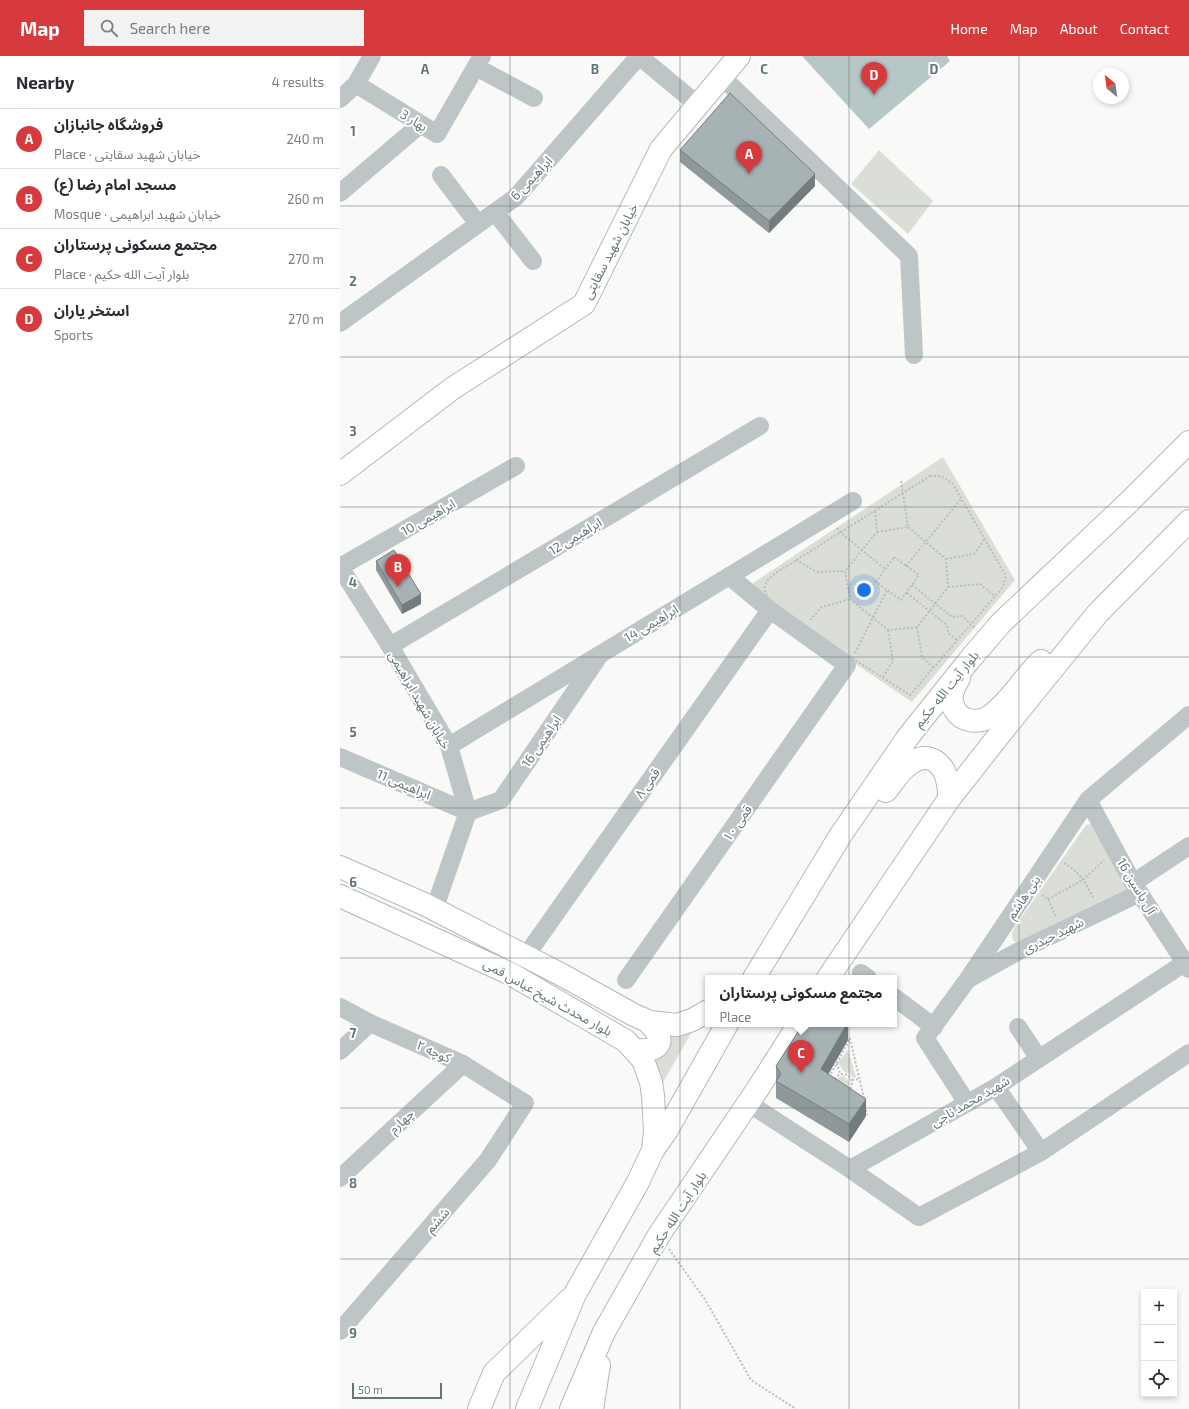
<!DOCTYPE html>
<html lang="en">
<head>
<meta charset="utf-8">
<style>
	:root { --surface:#fff; --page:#f2f2f3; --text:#2b2b33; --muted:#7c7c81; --line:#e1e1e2; --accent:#d73a3d }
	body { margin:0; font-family:"Exo 2","Noto Sans Arabic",sans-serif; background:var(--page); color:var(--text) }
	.controls { position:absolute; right:12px; bottom:12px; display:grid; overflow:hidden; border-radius:0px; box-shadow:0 2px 6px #0003 }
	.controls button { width:36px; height:36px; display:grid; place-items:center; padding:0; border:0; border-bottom:1px solid var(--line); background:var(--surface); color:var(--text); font:20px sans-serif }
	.compass { position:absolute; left:753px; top:12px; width:36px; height:36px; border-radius:50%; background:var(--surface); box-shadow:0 2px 6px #0003; rotate:331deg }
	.scale { position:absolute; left:12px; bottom:10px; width:90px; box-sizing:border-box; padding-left:4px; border:2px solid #62767a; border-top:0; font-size:11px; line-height:14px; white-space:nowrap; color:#62767a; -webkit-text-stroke:3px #fff; paint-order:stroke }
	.you { position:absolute; left:524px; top:534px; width:14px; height:14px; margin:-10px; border:3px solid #fff; border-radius:50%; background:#1a73e8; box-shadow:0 0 0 6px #1a73e833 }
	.badge { display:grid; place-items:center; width:26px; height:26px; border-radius:50%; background:var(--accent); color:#fff; font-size:13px; font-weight:700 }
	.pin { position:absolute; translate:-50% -33px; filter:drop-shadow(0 1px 2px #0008) }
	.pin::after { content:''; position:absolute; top:21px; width:14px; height:12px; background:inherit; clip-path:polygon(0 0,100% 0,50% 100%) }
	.popup { position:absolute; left:365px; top:919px; width:192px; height:52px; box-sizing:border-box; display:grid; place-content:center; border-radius:0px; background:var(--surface); filter:drop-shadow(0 1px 3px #0005); font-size:13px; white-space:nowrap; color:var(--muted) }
	.popup b { font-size:15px; color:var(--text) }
	.popup::after { content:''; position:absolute; left:50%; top:100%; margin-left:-8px; border:8px solid transparent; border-top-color:var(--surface) }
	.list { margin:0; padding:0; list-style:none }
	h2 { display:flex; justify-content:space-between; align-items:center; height:52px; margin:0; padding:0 16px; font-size:17px }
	h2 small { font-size:13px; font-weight:400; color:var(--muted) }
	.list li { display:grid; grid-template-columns:26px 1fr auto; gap:12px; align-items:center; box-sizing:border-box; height:60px; padding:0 16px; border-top:1px solid var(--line) }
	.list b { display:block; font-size:15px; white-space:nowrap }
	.list p { margin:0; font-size:13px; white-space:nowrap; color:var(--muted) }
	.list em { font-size:13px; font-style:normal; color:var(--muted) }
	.icon { flex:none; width:22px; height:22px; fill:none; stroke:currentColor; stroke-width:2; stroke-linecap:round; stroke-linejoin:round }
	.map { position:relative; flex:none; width:849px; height:1353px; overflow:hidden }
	header { display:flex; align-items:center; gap:24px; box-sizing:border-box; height:56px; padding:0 20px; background:var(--accent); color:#fff }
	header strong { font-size:19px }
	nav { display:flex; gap:22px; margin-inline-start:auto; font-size:14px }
	.search { width:280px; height:36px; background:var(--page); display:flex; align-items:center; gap:10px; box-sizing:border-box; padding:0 14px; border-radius:0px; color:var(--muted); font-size:15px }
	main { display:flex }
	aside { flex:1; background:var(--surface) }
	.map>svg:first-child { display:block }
	.green { fill:#dbded7 }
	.water { fill:#b7c6c7 }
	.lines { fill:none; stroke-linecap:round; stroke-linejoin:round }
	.major-casing { stroke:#b2b9bb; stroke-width:24 }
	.path { stroke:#b9bebf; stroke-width:2; stroke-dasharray:2 2; stroke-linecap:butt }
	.minor { stroke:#bec5c6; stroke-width:18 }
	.major { stroke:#fff; stroke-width:22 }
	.wall { fill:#8f999b }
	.shaded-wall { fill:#747d7e }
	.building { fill:#a6b2b4; stroke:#747d7e }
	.grid { fill:none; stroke:#62767a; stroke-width:1; stroke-opacity:0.55 }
	.labels { text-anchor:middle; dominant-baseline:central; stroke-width:4; stroke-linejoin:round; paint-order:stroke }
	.street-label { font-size:13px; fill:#62767a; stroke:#fff }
	.grid-label { font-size:13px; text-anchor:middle; font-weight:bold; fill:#62767a; stroke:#fff; stroke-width:4; stroke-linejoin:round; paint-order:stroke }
</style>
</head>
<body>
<header>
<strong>Map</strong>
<div class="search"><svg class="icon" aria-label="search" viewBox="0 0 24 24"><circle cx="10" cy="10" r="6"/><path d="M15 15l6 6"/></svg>Search here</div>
<nav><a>Home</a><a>Map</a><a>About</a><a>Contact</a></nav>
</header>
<main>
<aside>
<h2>Nearby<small>4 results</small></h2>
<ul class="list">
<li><span class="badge">A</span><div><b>فروشگاه جانبازان</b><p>Place · خیابان شهید سقایتی</p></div><em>240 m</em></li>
<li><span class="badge">B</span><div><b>(مسجد امام رضا (ع</b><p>Mosque · خیابان شهید ابراهیمی</p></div><em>260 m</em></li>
<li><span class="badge">C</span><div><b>مجتمع مسکونی پرستاران</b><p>Place · بلوار آیت الله حکیم</p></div><em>270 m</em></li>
<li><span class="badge">D</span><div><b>استخر یاران</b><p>Sports</p></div><em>270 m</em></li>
</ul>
</aside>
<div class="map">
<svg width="849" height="1353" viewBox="0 0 849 1353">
	<rect width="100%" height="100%" fill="#f9f9f7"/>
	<!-- green -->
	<path class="green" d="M539,94l54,51 -25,33 -57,-50z
		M603,401l72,123 -103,122 -168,-113z
		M753,768l35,62 -3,6 -104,51 -7,-1c-3,-6 -2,-9 0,-14l72,-103z
		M351,977l-30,53 -8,-25 13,-27z
		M508,994l8,27 -3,1 -3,-4 -7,-3 -5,-9z
		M503,1020l5,4 1,4 -2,4 -11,-7 3,-4z"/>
	<!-- water -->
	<path class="water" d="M462,0h145l3,5 -81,68z"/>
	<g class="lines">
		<!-- major casing -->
		<g class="major-casing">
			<path id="major" d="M0,418l113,-86 131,-84 77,-155 78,-93
				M619,622c-6,10 -11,21 -4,32 7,12 25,14 35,6 20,-14 33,-38 51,-55
				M546,735c7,-9 15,-22 25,-28 18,-13 34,1 37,21 1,5 1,10 1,15
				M0,811l84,37 140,72 70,39 16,7 27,3 15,-5 16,-9
				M0,840l171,78 115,67 17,19 8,22 2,14 2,35 -2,19
				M414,922l86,-142 68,-99 63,-79 30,-35 128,-121 60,-60
				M488,922l121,-179 55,-70 93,-115 92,-93
				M296,994c28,2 30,-12 11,-29
				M139,1353l15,-36 75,-73
				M187,1353l48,-115 63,-112 15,-32 14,-20 60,-106
				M231,1353l33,-77 55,-97 98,-145 42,-66
				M252,1353l7,-44"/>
		</g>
		<!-- path -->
		<path class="path" d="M590,420h11l12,8 53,92 -3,11 -93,108 -58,-37 -76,-53c-18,-14 -13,-23 3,-34z
			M561,425l7,46
			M535,455l2,21 -32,39 5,28 38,31 29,-3 31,-40 -2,-28 -38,-32 -31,5
			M497,472l3,4 45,37
			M554,501l25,18 -18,25 -25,-18z
			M606,503l28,-5 10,-14
			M456,504l21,12 28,-1
			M566,510l55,-67
			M572,529l40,32 10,-1 13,12
			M608,531l32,-3 15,12
			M567,537l40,32 1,8 9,7
			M470,564l12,-13 28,-8
			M577,571l5,30 11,10
			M515,597l32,-63
			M543,621l10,-16 -5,-31
			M724,807c18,11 20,18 30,36
			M702,839l6,4 8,18
			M708,843l35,-19 21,-20
			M506,980l4,3 14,59
			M497,1007l3,10
			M494 1027a9 9 0 1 1 18 0a9 9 0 1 1-18 0Z
			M489,1021l21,-38
			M512,1024l7,-1
			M525,1050l2,9
			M329,1193l37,52 45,79 45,29"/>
		<!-- minor -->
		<path class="minor" d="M136,11l58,31
			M382,21l187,179 5,99
			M16,28l81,50 45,-78
			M0,43l16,-15 16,-28
			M101,119l37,49
			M0,137l81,-69
			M155,156l38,49
			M0,267l176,-126 123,-141 59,49
			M50,590l370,-220
			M109,690l404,-245
			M0,701l128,55 33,-12 96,-141
			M748,744l45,83 56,86
			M793,827l56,-37
			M94,854l34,-98 -19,-66 -59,-100 -50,-79 176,-101
			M185,901l245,-347
			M521,917l7,5
			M630,922l49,-27 121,-58
			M286,924l221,-315 -77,-55 -41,-34
			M554,941l40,30
			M0,951l30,16 93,41 62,39 -37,57 -148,171
			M678,971l21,32
			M0,995l30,-28
			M408,1047l102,66 146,-82 193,-127
			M627,1047l-42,-65 43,-59 120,-179 101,-85
			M701,1096l148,-99
			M510,1113l69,48 122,-65 -45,-65
			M0,1122l123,-114"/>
		<!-- major -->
		<use href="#major" class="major"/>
	</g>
	<!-- wall -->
	<path class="wall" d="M340,94l135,36 -46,47 -89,-71z
		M36,505l45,43 -19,10 -26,-44z
		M508,968v16l-20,34 38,42 -17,26 -73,-44v-32z"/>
	<!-- shaded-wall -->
	<path class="shaded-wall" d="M475,118v12l-46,47v-12z
		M81,538v10l-19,10v-9z
		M507,968h1v16l-27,47v-18z
		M526,1043v17l-17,26v-18z"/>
	<!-- building -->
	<path class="building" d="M390,37l85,81 -46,47 -89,-71z
		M54,494l27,44 -19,11 -26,-44z
		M463,968h44l-26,45 45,30 -17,25 -73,-43 5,-7 -5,-8z"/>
	<!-- grid -->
	<path class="grid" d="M170,0v1353M340,0v1353M509,0v1353M679,0v1353M0,150h849M0,301h849M0,451h849M0,601h849M0,752h849M0,902h849M0,1052h849M0,1203h849"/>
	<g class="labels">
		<!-- street labels -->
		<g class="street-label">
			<text transform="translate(74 64) rotate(31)">بهار 3</text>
			<text transform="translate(191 122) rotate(-47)">ابراهیمی 6</text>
			<text transform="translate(270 195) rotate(-63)">خیابان شهید سقایتی</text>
			<text transform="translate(88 461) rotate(-30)">ابراهیمی 10</text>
			<text transform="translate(235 480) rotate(-31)">ابراهیمی 12</text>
			<text transform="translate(311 567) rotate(-31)">ابراهیمی 14</text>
			<text transform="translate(606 633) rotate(-51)">بلوار آیت الله حکیم</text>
			<text transform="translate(80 644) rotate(60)">خیابان شهید ابراهیمی</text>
			<text transform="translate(201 685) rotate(-56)">ابراهیمی 16</text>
			<text transform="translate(307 727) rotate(-55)">قمی ۸</text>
			<text transform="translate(64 728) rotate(23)">ابراهیمی 11</text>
			<text transform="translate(397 767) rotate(-55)">قمی ۱۰</text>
			<text transform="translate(797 830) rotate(59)">آل یاسین 16</text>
			<text transform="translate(683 841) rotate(-56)">بنی هاشم</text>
			<text transform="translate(713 879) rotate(-26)">شهید حیدری</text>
			<text transform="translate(208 941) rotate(29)">بلوار محدث شیخ عباس قمی</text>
			<text transform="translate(94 995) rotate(24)">کوچه ۲</text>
			<text transform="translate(630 1045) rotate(-30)">شهید محمد ناجی</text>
			<text transform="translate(61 1065) rotate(-43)">چهارم</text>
			<text transform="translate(337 1156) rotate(-57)">بلوار آیت الله حکیم</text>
			<text transform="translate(97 1164) rotate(-49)">ششم</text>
		</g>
	</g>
	<g class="grid-label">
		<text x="85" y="18">A</text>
		<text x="255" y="18">B</text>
		<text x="424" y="18">C</text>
		<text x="594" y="18">D</text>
		<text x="13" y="80">1</text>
		<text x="13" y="230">2</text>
		<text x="13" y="380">3</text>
		<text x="13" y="531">4</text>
		<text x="13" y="681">5</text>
		<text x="13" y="831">6</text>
		<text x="13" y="982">7</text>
		<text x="13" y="1132">8</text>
		<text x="13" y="1282">9</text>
	</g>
</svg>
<div class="controls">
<button>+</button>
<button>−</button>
<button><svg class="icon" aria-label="locate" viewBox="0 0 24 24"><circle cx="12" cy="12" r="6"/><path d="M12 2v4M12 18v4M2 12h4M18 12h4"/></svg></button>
</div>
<svg class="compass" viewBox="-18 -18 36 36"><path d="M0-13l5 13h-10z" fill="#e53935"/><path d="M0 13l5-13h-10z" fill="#7c7c81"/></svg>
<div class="scale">50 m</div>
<div class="you"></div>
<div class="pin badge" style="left:409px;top:118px">A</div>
<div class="pin badge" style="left:58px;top:531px">B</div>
<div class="pin badge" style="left:461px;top:1017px">C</div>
<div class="popup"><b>مجتمع مسکونی پرستاران</b>Place</div>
<div class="pin badge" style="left:534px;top:39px">D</div>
</div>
</main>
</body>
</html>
